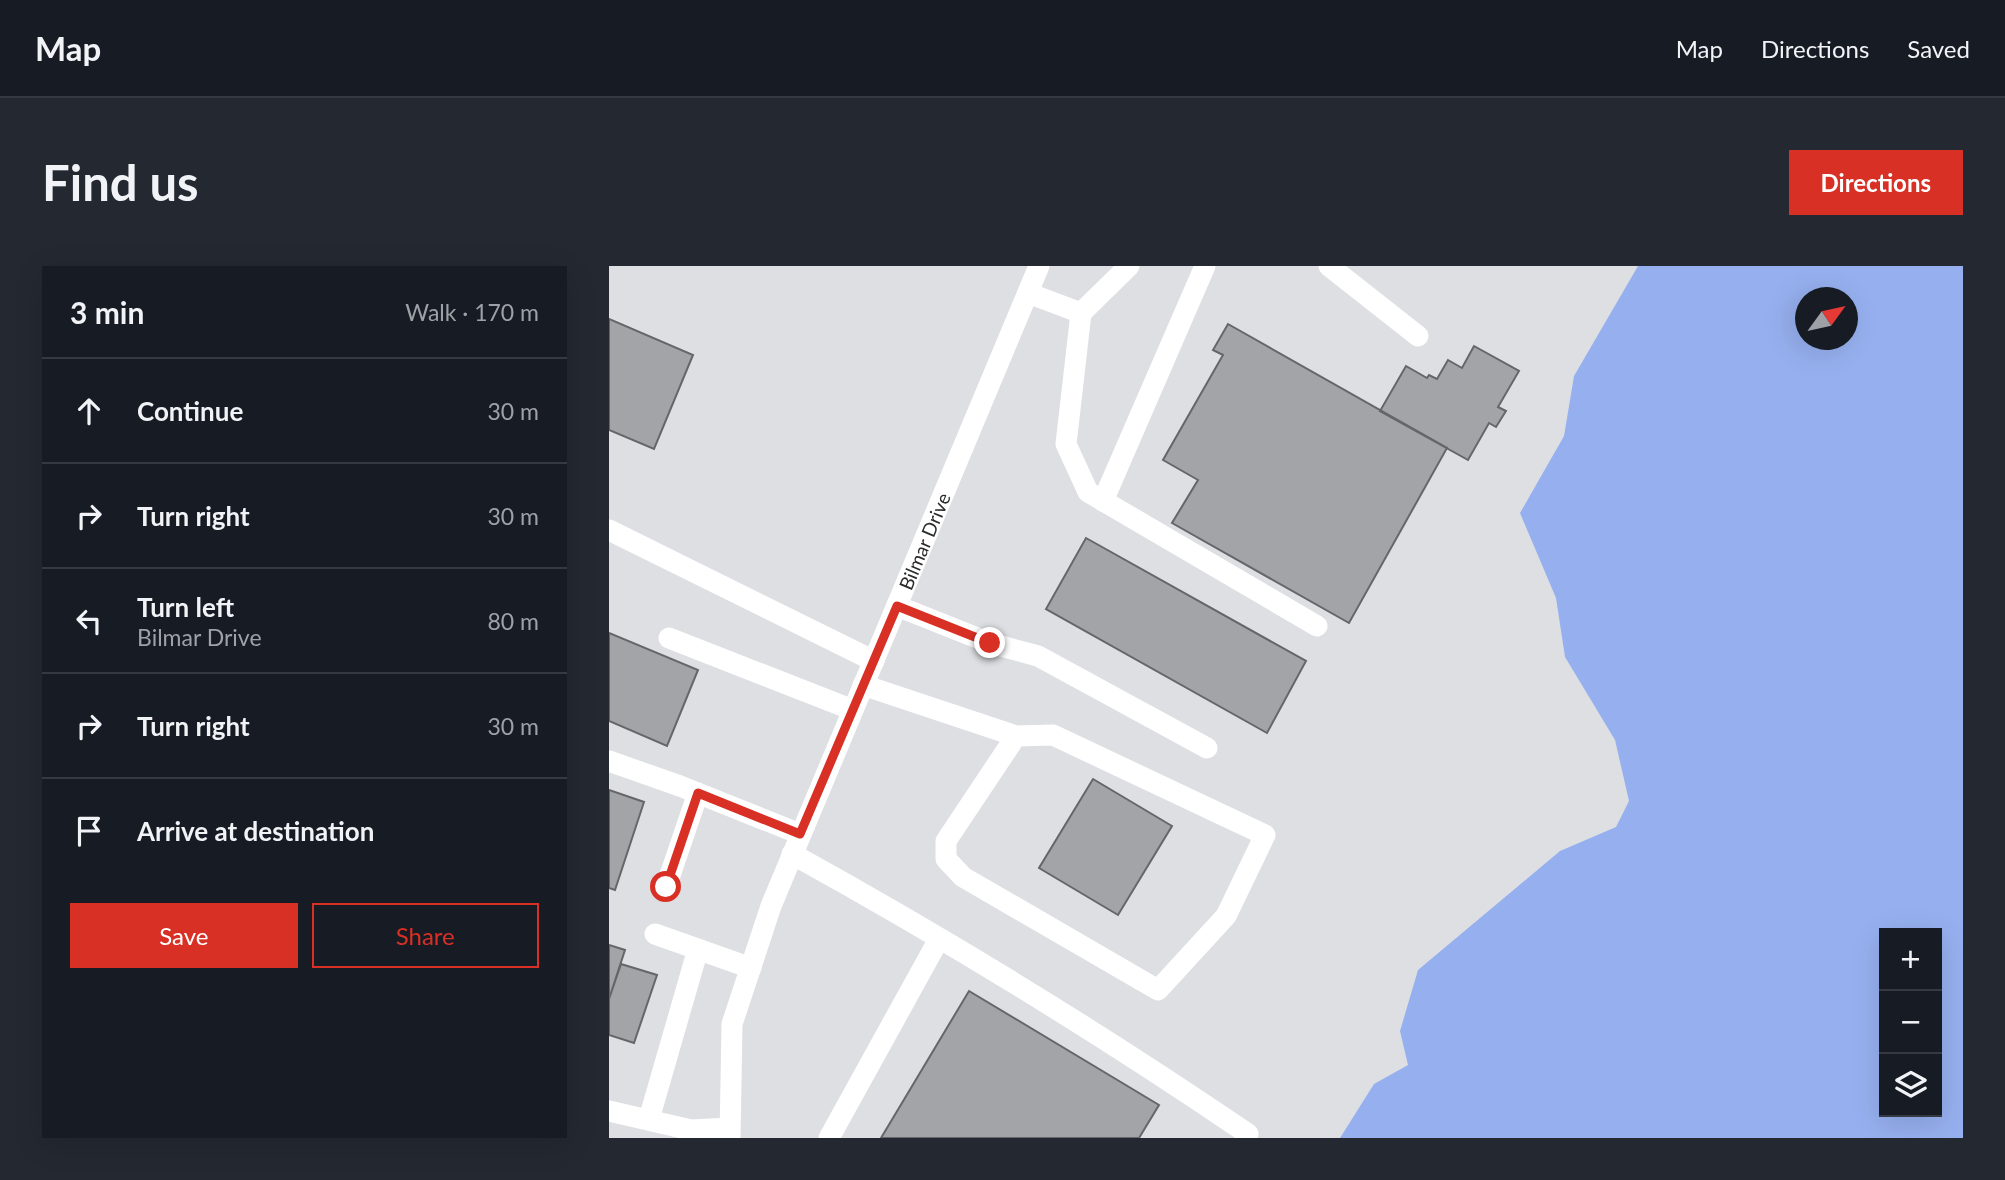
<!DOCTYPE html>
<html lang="en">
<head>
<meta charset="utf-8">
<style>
	:root { --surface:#171b24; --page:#242831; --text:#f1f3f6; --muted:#9ea1a6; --line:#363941; --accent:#d93025 }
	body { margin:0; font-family:Lato,sans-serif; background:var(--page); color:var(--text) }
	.controls { position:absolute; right:21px; bottom:21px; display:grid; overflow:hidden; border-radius:0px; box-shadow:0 7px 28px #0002 }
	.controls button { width:63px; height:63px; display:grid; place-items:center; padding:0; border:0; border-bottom:2px solid var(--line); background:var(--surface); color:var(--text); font:35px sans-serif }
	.compass { position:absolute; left:1186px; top:21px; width:63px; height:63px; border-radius:50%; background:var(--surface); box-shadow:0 7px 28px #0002; rotate:57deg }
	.stop { position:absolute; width:21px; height:21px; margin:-16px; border:5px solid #d93025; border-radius:50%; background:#fff }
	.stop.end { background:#d93025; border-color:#fff; box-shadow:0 2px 7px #0008 }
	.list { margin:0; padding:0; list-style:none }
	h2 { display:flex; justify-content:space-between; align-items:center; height:91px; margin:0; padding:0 28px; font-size:30px }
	h2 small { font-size:23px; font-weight:400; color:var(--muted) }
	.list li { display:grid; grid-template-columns:46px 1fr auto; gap:21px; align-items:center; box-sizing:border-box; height:105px; padding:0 28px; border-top:2px solid var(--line) }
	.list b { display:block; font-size:26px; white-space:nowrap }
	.list p { margin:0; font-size:23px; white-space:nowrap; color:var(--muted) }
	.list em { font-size:23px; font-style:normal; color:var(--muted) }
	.actions { display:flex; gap:14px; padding:21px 28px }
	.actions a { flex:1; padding:16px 0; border:2px solid var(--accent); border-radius:0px; text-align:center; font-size:24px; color:var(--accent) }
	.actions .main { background:var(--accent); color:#fff }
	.icon { flex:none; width:38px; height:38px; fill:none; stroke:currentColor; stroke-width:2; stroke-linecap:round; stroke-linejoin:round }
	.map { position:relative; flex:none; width:1354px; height:872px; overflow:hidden; border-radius:0px }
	header { display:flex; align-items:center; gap:42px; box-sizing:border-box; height:98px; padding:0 35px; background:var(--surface); border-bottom:2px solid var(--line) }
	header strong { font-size:33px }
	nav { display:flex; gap:38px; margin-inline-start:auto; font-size:24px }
	.intro { display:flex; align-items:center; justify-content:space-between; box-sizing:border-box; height:168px; padding:0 42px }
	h1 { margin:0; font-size:49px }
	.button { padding:18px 32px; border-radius:0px; background:var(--accent); color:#fff; font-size:24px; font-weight:700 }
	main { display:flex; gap:42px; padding:0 42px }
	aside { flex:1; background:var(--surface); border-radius:0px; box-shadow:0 7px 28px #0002 }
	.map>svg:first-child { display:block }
	.forest { fill:#96b0ef; fill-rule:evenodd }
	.building { fill:#a2a4a7; stroke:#656669; stroke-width:2 }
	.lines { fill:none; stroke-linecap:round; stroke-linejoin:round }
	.minor { stroke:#fff; stroke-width:21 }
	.route { stroke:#d93025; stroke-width:9 }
	.labels { text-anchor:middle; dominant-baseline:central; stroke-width:5; stroke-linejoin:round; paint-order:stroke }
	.street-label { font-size:19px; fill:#2a2b2c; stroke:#dedfe3 }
</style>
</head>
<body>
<header>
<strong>Map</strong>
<nav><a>Map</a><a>Directions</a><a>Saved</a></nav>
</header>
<div class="intro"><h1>Find us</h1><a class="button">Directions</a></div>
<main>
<aside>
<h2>3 min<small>Walk · 170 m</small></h2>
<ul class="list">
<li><svg class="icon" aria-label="ahead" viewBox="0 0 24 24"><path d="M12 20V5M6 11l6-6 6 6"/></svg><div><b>Continue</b></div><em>30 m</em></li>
<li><svg class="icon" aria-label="right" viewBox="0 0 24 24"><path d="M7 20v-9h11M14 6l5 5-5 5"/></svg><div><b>Turn right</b></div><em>30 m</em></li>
<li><svg class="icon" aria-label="left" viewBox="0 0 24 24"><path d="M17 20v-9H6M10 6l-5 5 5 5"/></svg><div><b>Turn left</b><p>Bilmar Drive</p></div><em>80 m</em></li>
<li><svg class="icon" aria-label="right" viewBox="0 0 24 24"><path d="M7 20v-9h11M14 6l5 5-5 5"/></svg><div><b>Turn right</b></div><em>30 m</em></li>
<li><svg class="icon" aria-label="arrive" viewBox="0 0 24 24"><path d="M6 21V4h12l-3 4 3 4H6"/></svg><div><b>Arrive at destination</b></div></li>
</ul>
<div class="actions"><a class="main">Save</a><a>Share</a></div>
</aside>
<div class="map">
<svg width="1354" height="872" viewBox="0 0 1354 872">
	<rect width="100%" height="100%" fill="#dedfe3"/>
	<!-- forest -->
	<path class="forest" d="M1029,0h325v872h-623l34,-54 34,-19 -8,-34 18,-61 142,-119 56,-24 13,-26 -14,-61 -50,-83 -9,-59 -36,-85 44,-77 10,-60zM1196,32h42v42h-42zM1275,667h53v179h-53z"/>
	<!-- building -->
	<path class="building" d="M0,53l84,36 -39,94 -45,-19z
		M619,58l219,124 -98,175 -177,-100 26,-43 -35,-20 60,-105 -10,-5z
		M865,80l45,25 -21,36 8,4 -10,16 -7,-4 -21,37 -88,-49 26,-45 21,12 2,-3 8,4 11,-19 14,8z
		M477,272l220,123 -39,72 -221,-124z
		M0,367l89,37 -31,76 -58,-25z
		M484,513l79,47 -54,89 -79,-47z
		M0,524l35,12 -29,88 -6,-2z
		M0,679l16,5 -16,49z
		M12,698l36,11 -23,68 -25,-8v-36z
		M360,725l190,114 -20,33h-258z"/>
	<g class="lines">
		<!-- minor -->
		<g class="minor">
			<path d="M720,0l89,70"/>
			<path d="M419,27l53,20 48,-47"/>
			<path d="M472,47l-15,131 22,48 229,134"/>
			<path d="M494,235l102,-235"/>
			<path d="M0,264l265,131"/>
			<path d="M288,340l93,37 48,13 169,92"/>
			<path d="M60,372l184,72"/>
			<path d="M254,419l153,51 37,-1 212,100 -39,81 -68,74 -195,-113 -17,-18v-18l70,-105"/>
			<path d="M0,495l71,25 120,48"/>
			<path d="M183,588c156,86 309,180 456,280l-2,4"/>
			<path d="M57,621l32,-94"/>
			<path d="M46,668l96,34"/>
			<path d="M0,845l82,19 38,-2"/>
			<path d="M40,853l49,-170"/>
			<path id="s1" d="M121,872l2,-114 39,-118 268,-640"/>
			<path d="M220,872l110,-199"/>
		</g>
	</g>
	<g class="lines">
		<!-- route -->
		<path class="route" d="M57,621l32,-94 102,41 97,-228 93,37"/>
	</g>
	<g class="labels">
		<!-- street labels -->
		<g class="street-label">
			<text stroke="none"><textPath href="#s1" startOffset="634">Bilmar Drive</textPath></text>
		</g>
	</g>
</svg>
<div class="controls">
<button>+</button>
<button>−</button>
<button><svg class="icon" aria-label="layers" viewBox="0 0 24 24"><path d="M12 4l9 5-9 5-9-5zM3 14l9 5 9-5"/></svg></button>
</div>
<svg class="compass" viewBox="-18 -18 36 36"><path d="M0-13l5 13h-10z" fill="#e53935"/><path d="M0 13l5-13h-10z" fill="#9ea1a6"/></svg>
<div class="stop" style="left:57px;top:621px"></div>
<div class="stop end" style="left:381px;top:377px"></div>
</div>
</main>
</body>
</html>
